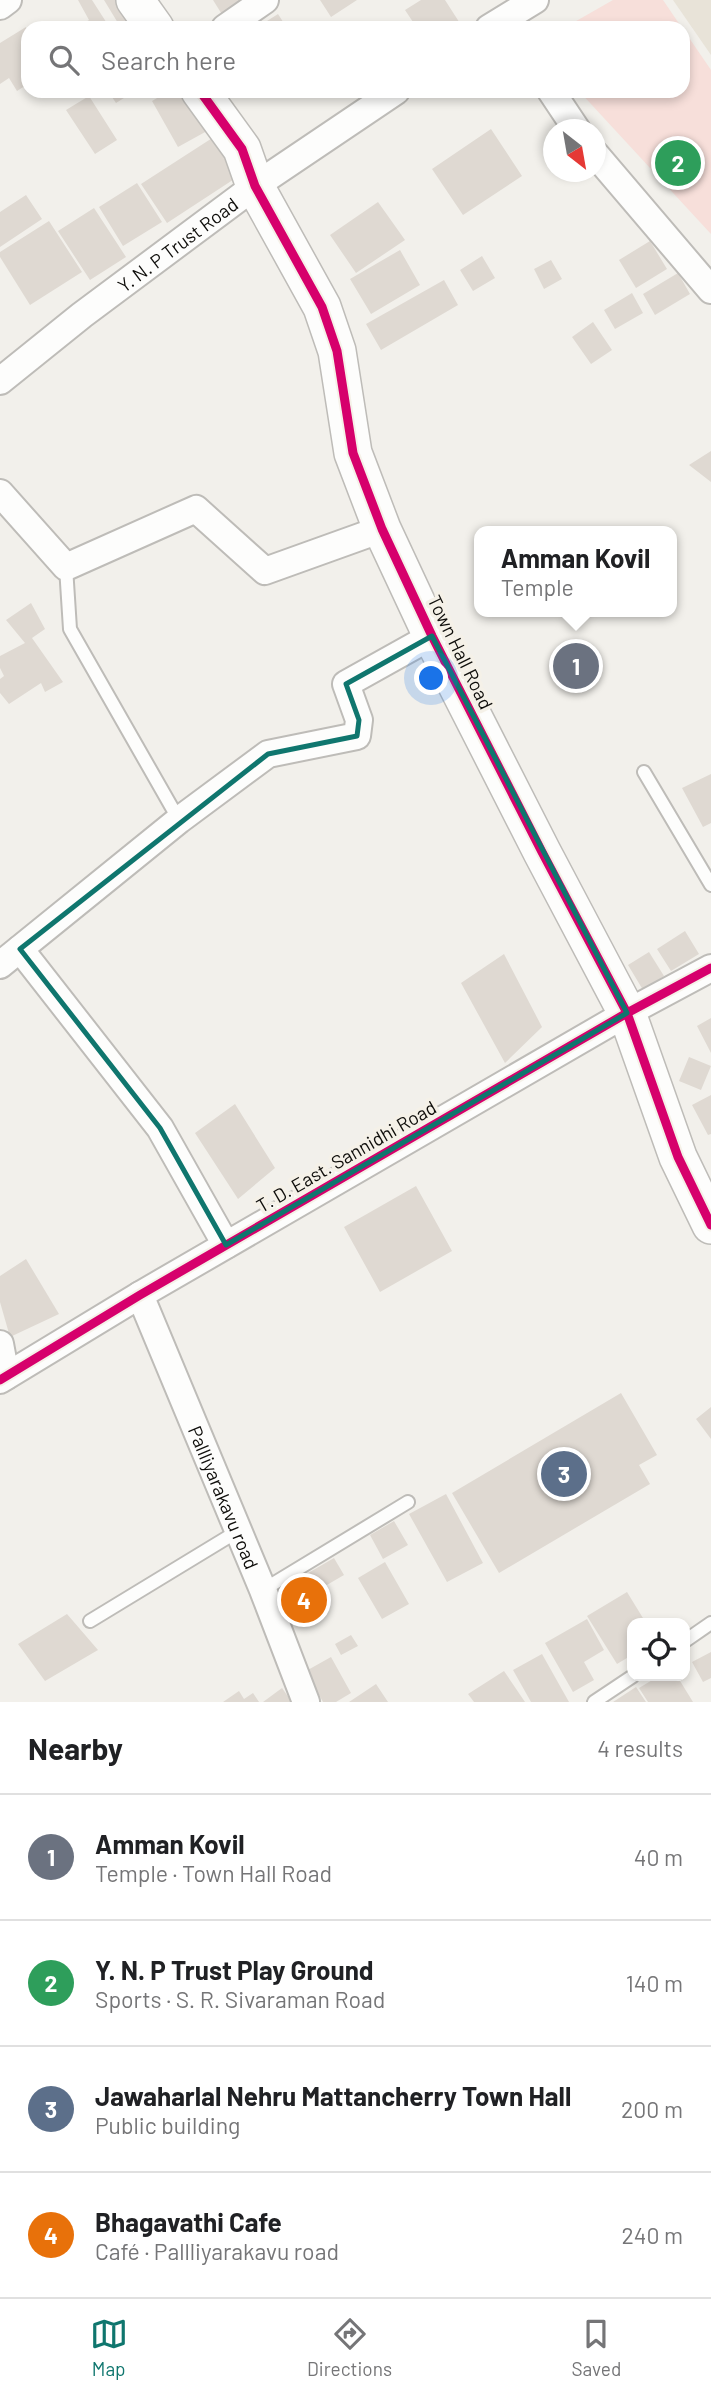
<!DOCTYPE html>
<html lang="en">
<head>
<meta charset="utf-8">
<style>
	:root { --surface:#fff; --page:#f6f6f6; --text:#202124; --muted:#757577; --line:#e0e0e0; --accent:#0f766e }
	body { margin:0; font-family:Barlow,sans-serif; background:var(--page); color:var(--text) }
	.controls { position:absolute; right:21px; bottom:21px; display:grid; overflow:hidden; border-radius:14px; box-shadow:0 4px 10px #0003 }
	.controls button { width:63px; height:63px; display:grid; place-items:center; padding:0; border:0; border-bottom:2px solid var(--line); background:var(--surface); color:var(--text); font:35px sans-serif }
	.compass { position:absolute; left:543px; top:119px; width:63px; height:63px; border-radius:50%; background:var(--surface); box-shadow:0 4px 10px #0003; rotate:149deg }
	.you { position:absolute; left:432px; top:679px; width:24px; height:24px; margin:-18px; border:5px solid #fff; border-radius:50%; background:#1a73e8; box-shadow:0 0 0 10px #1a73e833 }
	.badge { display:grid; place-items:center; width:46px; height:46px; border-radius:50%; background:var(--accent); color:#fff; font-size:23px; font-weight:700 }
	.pin { position:absolute; translate:-50% -50%; border:4px solid #fff; box-shadow:0 2px 7px #0006 }
	.popup { position:absolute; left:474px; top:526px; width:203px; height:91px; box-sizing:border-box; display:grid; place-content:center; border-radius:14px; background:var(--surface); filter:drop-shadow(0 2px 5px #0005); font-size:23px; white-space:nowrap; color:var(--muted) }
	.popup b { font-size:26px; color:var(--text) }
	.popup::after { content:''; position:absolute; left:50%; top:100%; margin-left:-14px; border:14px solid transparent; border-top-color:var(--surface) }
	.list { margin:0; padding:0; list-style:none }
	h2 { display:flex; justify-content:space-between; align-items:center; height:91px; margin:0; padding:0 28px; font-size:30px }
	h2 small { font-size:23px; font-weight:400; color:var(--muted) }
	.list li { display:grid; grid-template-columns:46px 1fr auto; gap:21px; align-items:center; box-sizing:border-box; height:126px; padding:0 28px; border-top:2px solid var(--line) }
	.list b { display:block; font-size:26px; white-space:nowrap }
	.list p { margin:0; font-size:23px; white-space:nowrap; color:var(--muted) }
	.list em { font-size:23px; font-style:normal; color:var(--muted) }
	.icon { flex:none; width:38px; height:38px; fill:none; stroke:currentColor; stroke-width:2; stroke-linecap:round; stroke-linejoin:round }
	.map { position:relative; flex:none; width:711px; height:1702px; overflow:hidden }
	.search { position:absolute; background:var(--surface); box-shadow:0 4px 10px #0003; left:21px; right:21px; top:21px; height:77px; display:flex; align-items:center; gap:18px; box-sizing:border-box; padding:0 24px; border-radius:21px; color:var(--muted); font-size:26px }
	.sheet { height:595px; background:var(--surface) }
	nav { display:flex; justify-content:space-around; align-items:center; box-sizing:border-box; height:98px; border-top:2px solid var(--line); background:var(--surface); font-size:19px; color:var(--muted) }
	nav a { display:grid; justify-items:center; gap:4px }
	nav .on { color:var(--accent) }
	.map>svg:first-child { display:block }
	.built { fill:#e8e3d8 }
	.green { fill:#f7dfda }
	.building { fill:#dfd9d2 }
	.lines { fill:none; stroke-linecap:round; stroke-linejoin:round }
	.lane-casing { stroke:#bebcb8; stroke-width:16 }
	.street-casing { stroke:#bebcb8; stroke-width:30 }
	.secondary-casing { stroke:#bebcb8; stroke-width:40 }
	.lane { stroke:#fdfdfc; stroke-width:12 }
	.street { stroke:#fdfdfc; stroke-width:26 }
	.secondary { stroke:#fdfdfc; stroke-width:37 }
	.cycleway-casing { stroke:#f5f1e8; stroke-width:13 }
	.cycleway { stroke:#d6006c; stroke-width:9 }
	.marked { fill:none; stroke:#0f766e; stroke-width:5; stroke-linejoin:round }
	.labels { text-anchor:middle; dominant-baseline:central; stroke-width:7; stroke-linejoin:round; paint-order:stroke }
	.street-label { font-size:19px; fill:#0e0d0a; stroke:#f5f1e8 }
</style>
</head>
<body>
<div class="map">
<svg width="711" height="1702" viewBox="0 0 711 1702">
	<rect width="100%" height="100%" fill="#f2f0eb"/>
	<!-- built -->
	<path class="built" d="M673,0h38v55z"/>
	<!-- green -->
	<path class="green" d="M613,0h50l19,28h-118z
		M683,29l28,41v164l-132,-143h104z"/>
	<!-- building -->
	<path class="building" d="M78,0h14l18,28h-27l-2,-3 8,-5z
		M104,0h24l17,28h-24z
		M213,0h36l-26,16z
		M320,0h37l-26,17z
		M421,0h24l18,28h-46l-12,-18z
		M278,14l9,14h-31z
		M26,27l2,4v53l-11,7 -8,-13 -9,6v-41z
		M108,91h27l-19,12z
		M169,91h15l23,40 -29,16 -26,-46z
		M89,96l28,44 -22,14 -29,-44z
		M491,129l31,47 -59,39 -31,-46z
		M220,133l25,39 -78,51 -26,-39z
		M137,183l25,39 -39,24 -24,-39z
		M26,195l16,24 -42,28v-35z
		M378,202l27,38 -49,33 -26,-38z
		M94,208l32,49 -36,23 -32,-49z
		M49,221l33,51 -52,33 -30,-48v-5z
		M650,241l17,28 -31,19 -17,-28z
		M400,250l20,35 -49,29 -21,-35z
		M482,256l13,22 -22,13 -13,-21z
		M551,260l11,19 -18,10 -10,-20z
		M678,273l12,21 -35,21 -12,-21z
		M444,280l14,25 -77,45 -15,-26z
		M632,293l11,20 -28,16 -11,-19z
		M593,322l19,28 -21,14 -19,-27z
		M711,451v31l-22,-17z
		M31,603l14,26 -13,9 31,44 -18,10 -4,-9 -32,21 -9,-11v-14l4,-3 -4,-8v-12l25,-13 -19,-23z
		M711,774v49l-8,4 -21,-39z
		M685,931l14,23 -28,17 -14,-22z
		M649,952l15,24 -21,14 -15,-25z
		M504,954l38,73 -37,36 -44,-80z
		M711,1018v35l-14,-27z
		M689,1057l22,9 -10,24 -22,-9z
		M711,1095v39l-3,1 -16,-30z
		M235,1104l40,64 -37,31 -43,-66z
		M416,1186l36,65 -72,41 -36,-65z
		M26,1259l33,55 -49,23 -10,-35v-26z
		M621,1393l36,62 -18,10 11,19 -151,89 -47,-80z
		M711,1407v32l-15,-20z
		M446,1494l37,69 -36,19 -38,-68z
		M394,1521l14,24 -25,14 -13,-24z
		M334,1558l10,17 -62,36 -10,-17z
		M385,1562l24,42 -27,15 -24,-41z
		M627,1592l19,31h-14v32l-15,9 -30,-48z
		M67,1614l31,36 -53,31 -27,-37z
		M587,1619l17,31 -20,12 10,18 -21,12 -28,-49z
		M351,1635l7,11 -17,9 -6,-11z
		M711,1652v26l-8,4 -11,-20z
		M542,1654l27,48h-38l-18,-32z
		M331,1657l20,36 -15,9h-13l-17,-31z
		M504,1671l21,31h-51l-6,-8z
		M659,1676h18l16,26h-45l-9,-14z
		M376,1684l12,18h-39z
		M636,1687l10,15h-33z
		M282,1688l10,14h-29z
		M239,1691l5,8 9,-6 6,9h-36z"/>
	<g class="lines">
		<!-- lane casing -->
		<g class="lane-casing">
			<path id="lane" d="M66,567l4,62 109,191
				M644,772l67,113
				M263,1590l145,-88
				M90,1621l148,-90
				M685,1641l26,-18
				M594,1702l39,-26"/>
		</g>
		<!-- street casing -->
		<g class="street-casing">
			<g id="street">
				<path d="M0,6l8,-6"/>
				<path d="M225,28l40,-28"/>
				<path d="M489,28l46,-28"/>
				<path d="M551,91l26,39"/>
				<path d="M596,155l115,135"/>
				<path id="s1" d="M0,381l82,-66 173,-129 141,-95"/>
				<path d="M0,493l66,74 130,-58 69,62 117,-42"/>
				<path d="M20,949l140,179 66,117"/>
				<path d="M0,965l179,-145 89,-66 89,-18 2,-16 -13,-36 86,-48"/>
				<path id="s2" d="M140,1295l123,295 43,112"/>
				<path d="M0,1344l6,32"/>
				<path d="M0,1380l140,-85 487,-282 84,-45"/>
			</g>
		</g>
		<!-- secondary casing -->
		<g class="secondary-casing">
			<path id="secondary" d="M135,0l20,28
				M200,91l42,58 13,37 67,121 15,44 16,102 29,76 50,107 110,216 85,161 51,144 33,68"/>
		</g>
		<!-- lane -->
		<use href="#lane" class="lane"/>
		<!-- street -->
		<use href="#street" class="street"/>
		<!-- secondary -->
		<use href="#secondary" class="secondary"/>
		<!-- cycleway casing -->
		<g class="cycleway-casing">
			<path id="cycleway" d="M200,91l42,58 13,37 67,121 15,44 16,102 29,76 50,107 110,216 85,161 51,144 33,68
				M0,1380l140,-85 487,-282 84,-45"/>
		</g>
		<!-- cycleway -->
		<use href="#cycleway" class="cycleway"/>
	</g>
	<!-- marked area -->
	<path class="marked" d="M432,636l195,377 -401,232 -66,-117 -140,-179 248,-195 89,-18 2,-16 -13,-36z"/>
	<g class="labels">
		<!-- street labels -->
		<g class="street-label">
			<text stroke="none"><textPath href="#s1" startOffset="224">Y. N. P Trust Road</textPath></text>
			<text transform="translate(461 652) rotate(64)">Town Hall Road</text>
			<text transform="translate(346 1156) rotate(-30)">T. D. East. Sannidhi Road</text>
			<text stroke="none"><textPath href="#s2" startOffset="219">Pallliyarakavu road</textPath></text>
		</g>
	</g>
</svg>
<div class="controls">
<button><svg class="icon" aria-label="locate" viewBox="0 0 24 24"><circle cx="12" cy="12" r="6"/><path d="M12 2v4M12 18v4M2 12h4M18 12h4"/></svg></button>
</div>
<svg class="compass" viewBox="-18 -18 36 36"><path d="M0-13l5 13h-10z" fill="#e53935"/><path d="M0 13l5-13h-10z" fill="#757577"/></svg>
<div class="you"></div>
<div class="pin badge" style="left:576px;top:666px;background:#6b7280">1</div>
<div class="popup"><b>Amman Kovil</b>Temple</div>
<div class="pin badge" style="left:678px;top:163px;background:#2e9e5b">2</div>
<div class="pin badge" style="left:564px;top:1474px;background:#5c6f8a">3</div>
<div class="pin badge" style="left:304px;top:1600px;background:#e8710a">4</div>
<div class="search"><svg class="icon" aria-label="search" viewBox="0 0 24 24"><circle cx="10" cy="10" r="6"/><path d="M15 15l6 6"/></svg>Search here</div>
</div>
<section class="sheet">
<h2>Nearby<small>4 results</small></h2>
<ul class="list">
<li><span class="badge" style="background:#6b7280">1</span><div><b>Amman Kovil</b><p>Temple · Town Hall Road</p></div><em>40 m</em></li>
<li><span class="badge" style="background:#2e9e5b">2</span><div><b>Y. N. P Trust Play Ground</b><p>Sports · S. R. Sivaraman Road</p></div><em>140 m</em></li>
<li><span class="badge" style="background:#5c6f8a">3</span><div><b>Jawaharlal Nehru Mattancherry Town Hall</b><p>Public building</p></div><em>200 m</em></li>
<li><span class="badge" style="background:#e8710a">4</span><div><b>Bhagavathi Cafe</b><p>Café · Pallliyarakavu road</p></div><em>240 m</em></li>
</ul>
</section>
<nav>
<a class="on"><svg class="icon" aria-label="map" viewBox="0 0 24 24"><path d="M3 6l6-2 6 2 6-2v14l-6 2-6-2-6 2zM9 4v14M15 6v14"/></svg>Map</a>
<a><svg class="icon" aria-label="directions" viewBox="0 0 24 24"><path d="M12 3l9 9-9 9-9-9zM9 14v-3h6M13 9l2 2-2 2"/></svg>Directions</a>
<a><svg class="icon" aria-label="saved" viewBox="0 0 24 24"><path d="M7 4h10v16l-5-4-5 4z"/></svg>Saved</a>
</nav>
</body>
</html>
